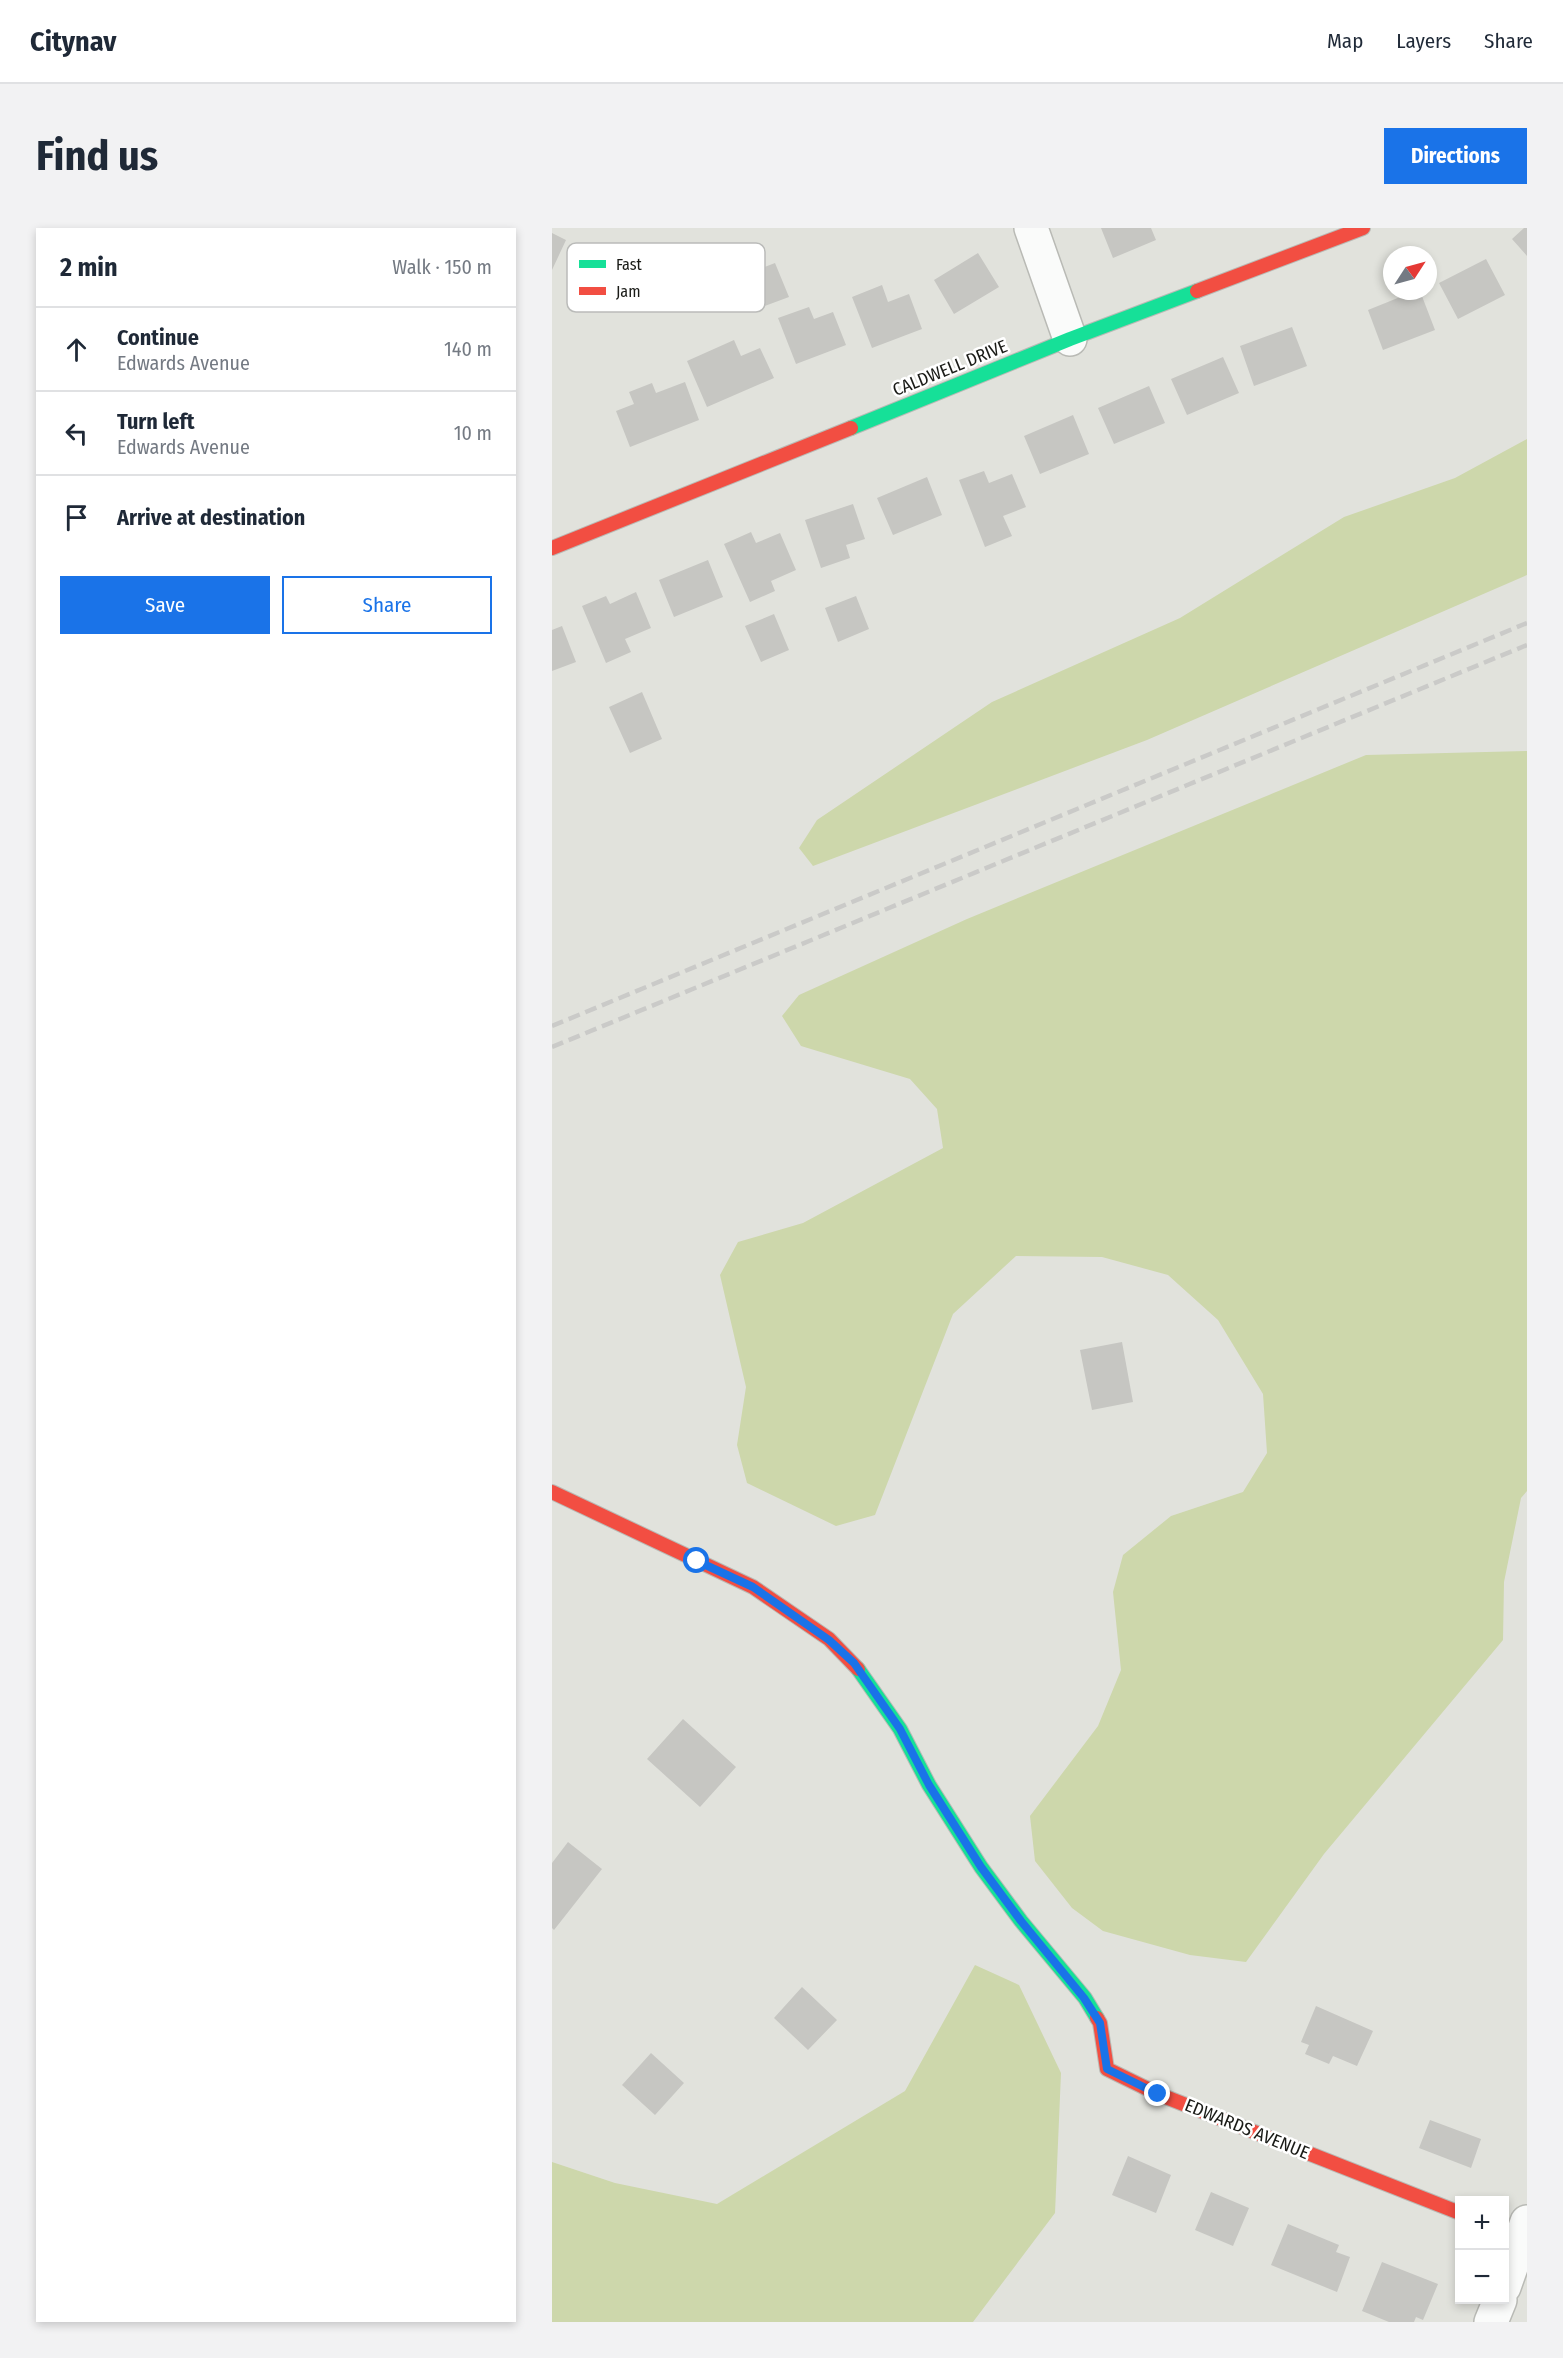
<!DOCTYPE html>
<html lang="en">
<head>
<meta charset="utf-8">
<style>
	:root { --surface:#fff; --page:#f2f2f3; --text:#1f2937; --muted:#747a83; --line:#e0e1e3; --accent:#1a73e8 }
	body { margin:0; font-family:"Fira Sans Condensed",sans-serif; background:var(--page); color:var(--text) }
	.controls { position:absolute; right:18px; bottom:18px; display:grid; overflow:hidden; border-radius:0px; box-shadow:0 3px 9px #0003 }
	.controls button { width:54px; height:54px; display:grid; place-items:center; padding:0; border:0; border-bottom:2px solid var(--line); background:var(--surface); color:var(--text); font:30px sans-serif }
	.compass { position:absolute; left:831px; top:18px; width:54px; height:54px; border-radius:50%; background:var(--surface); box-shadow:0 3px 9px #0003; rotate:54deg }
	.stop { position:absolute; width:18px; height:18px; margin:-14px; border:4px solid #1a73e8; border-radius:50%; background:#fff }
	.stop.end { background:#1a73e8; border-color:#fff; box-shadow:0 2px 6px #0008 }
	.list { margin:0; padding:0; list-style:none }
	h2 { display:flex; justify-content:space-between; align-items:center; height:78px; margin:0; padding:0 24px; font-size:26px }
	h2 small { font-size:20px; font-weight:400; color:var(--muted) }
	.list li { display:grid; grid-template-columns:39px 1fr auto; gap:18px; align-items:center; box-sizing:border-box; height:84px; padding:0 24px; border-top:2px solid var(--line) }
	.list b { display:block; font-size:22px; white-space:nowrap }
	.list p { margin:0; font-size:20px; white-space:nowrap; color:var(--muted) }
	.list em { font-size:20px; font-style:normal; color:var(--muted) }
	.actions { display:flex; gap:12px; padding:18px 24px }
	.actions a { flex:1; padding:14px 0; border:2px solid var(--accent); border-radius:0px; text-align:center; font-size:21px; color:var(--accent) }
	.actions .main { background:var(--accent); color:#fff }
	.icon { flex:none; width:33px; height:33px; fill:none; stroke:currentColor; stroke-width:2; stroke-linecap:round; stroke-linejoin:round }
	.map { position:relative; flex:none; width:975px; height:2094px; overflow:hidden; border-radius:0px }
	header { display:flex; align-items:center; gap:36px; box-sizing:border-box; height:84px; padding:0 30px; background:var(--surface); border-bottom:2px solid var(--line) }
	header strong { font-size:28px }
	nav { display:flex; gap:33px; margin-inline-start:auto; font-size:21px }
	.intro { display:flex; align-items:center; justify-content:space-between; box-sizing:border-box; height:144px; padding:0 36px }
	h1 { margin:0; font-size:42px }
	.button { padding:15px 27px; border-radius:0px; background:var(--accent); color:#fff; font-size:21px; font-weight:700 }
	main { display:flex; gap:36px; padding:0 36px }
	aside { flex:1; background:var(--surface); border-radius:0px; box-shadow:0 3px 9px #0003 }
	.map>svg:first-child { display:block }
	.green { fill:#cdd7ab }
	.building { fill:#c6c6c2 }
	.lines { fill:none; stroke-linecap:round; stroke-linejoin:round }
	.street-casing { stroke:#b9bab5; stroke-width:36 }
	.fast-casing { stroke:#b9bab5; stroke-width:16 }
	.jam-casing { stroke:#b9bab5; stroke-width:16 }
	.street { stroke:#fafbfa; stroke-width:33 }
	.fast { stroke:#16e098; stroke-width:14 }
	.jam { stroke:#f24e42; stroke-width:14 }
	.rail { stroke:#cacac8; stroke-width:4.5; stroke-dasharray:12 6; stroke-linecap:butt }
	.route { stroke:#1a73e8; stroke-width:8 }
	.labels { text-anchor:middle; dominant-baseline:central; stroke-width:5; stroke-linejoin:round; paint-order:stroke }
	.street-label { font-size:18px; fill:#1a1b17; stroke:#fff }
	.key { fill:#fff; stroke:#babbb9; stroke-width:1.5 }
	.key-label { font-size:16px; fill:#1a1b17 }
</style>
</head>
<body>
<header>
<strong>Citynav</strong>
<nav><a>Map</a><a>Layers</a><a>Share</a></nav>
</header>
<div class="intro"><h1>Find us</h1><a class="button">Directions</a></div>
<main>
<aside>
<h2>2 min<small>Walk · 150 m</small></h2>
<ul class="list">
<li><svg class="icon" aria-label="ahead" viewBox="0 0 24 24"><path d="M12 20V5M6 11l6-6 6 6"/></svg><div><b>Continue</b><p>Edwards Avenue</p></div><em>140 m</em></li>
<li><svg class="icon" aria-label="left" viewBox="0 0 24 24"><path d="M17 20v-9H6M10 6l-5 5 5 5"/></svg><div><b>Turn left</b><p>Edwards Avenue</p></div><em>10 m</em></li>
<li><svg class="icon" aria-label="arrive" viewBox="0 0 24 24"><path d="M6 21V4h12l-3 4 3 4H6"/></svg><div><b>Arrive at destination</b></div></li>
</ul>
<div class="actions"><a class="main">Save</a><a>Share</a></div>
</aside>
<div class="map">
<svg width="975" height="2094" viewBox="0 0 975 2094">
	<rect width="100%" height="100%" fill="#e1e2dc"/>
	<!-- green -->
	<path class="green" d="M975,211v136l-380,165 -334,126 -14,-18 18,-28 175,-118 188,-84 164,-101 111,-39z
		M975,523v740l-6,7 -17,84 -1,58 -179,214 -78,108 -56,-7 -87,-24 -31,-23 -37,-47 -5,-45 68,-90 23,-56 -8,-78 10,-37 48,-39 72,-24 24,-39 -4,-59 -45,-74 -50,-45 -66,-18 -86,-1 -63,58 -78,201 -39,11 -89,-43 -10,-38 9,-58 -26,-112 18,-33 65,-19 140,-75 -6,-39 -27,-30 -109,-33 -19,-30 17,-21 168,-76 399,-164z
		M423,1737l44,20 42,88 -6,140 -82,109h-421v-160l63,21 102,21 188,-113z"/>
	<!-- building -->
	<path class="building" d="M549,0h50l5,12 -43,18z
		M972,0h3v28l-15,-17z
		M0,5l14,7 -14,30z
		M426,25l21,34 -45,27 -20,-34z
		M934,31l19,36 -47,24 -19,-36z
		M223,35l14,34 -30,11 -13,-34z
		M330,57l6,17 21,-8 13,35 -50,19 -20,-51z
		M863,63h5l15,39 -52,20 -15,-40z
		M257,79l5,12 19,-7 13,33 -50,19 -18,-46z
		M740,99l15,39 -53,20 -14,-40z
		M182,112l7,16 19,-8 14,30 -67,29 -20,-46z
		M671,129l16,36 -52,22 -16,-36z
		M133,154l14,38 -69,27 -14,-36 18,-7 -5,-12 23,-9 4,10z
		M597,158l16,37 -51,21 -16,-36z
		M521,187l16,39 -49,20 -16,-38z
		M432,243l5,12 23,-9 14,33 -23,9 9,20 -27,11 -26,-67z
		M375,249l15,38 -49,20 -16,-37z
		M301,276l12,35 -19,6 4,13 -29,10 -16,-48z
		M199,304l5,11 24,-10 16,37 -25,11 4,10 -25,11 -26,-58z
		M156,332l15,37 -49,20 -15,-37z
		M84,364l15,36 -26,11 6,13 -25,11 -24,-57 24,-10 4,8z
		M304,368l13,33 -31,13 -13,-34z
		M222,386l15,36 -28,12 -16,-36z
		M10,398l14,36 -24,9v-41z
		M90,464l20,47 -32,14 -21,-46z
		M570,1114l11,60 -41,8 -12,-60z
		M131,1491l53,48 -36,40 -53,-48z
		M16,1614l34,27 -48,61 -2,-2v-65z
		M250,1759l35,33 -29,30 -34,-32z
		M764,1778l57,25 -16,35 -24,-10 -4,8 -24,-10 4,-9 -8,-3z
		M99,1825l33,30 -29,32 -33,-30z
		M878,1892l51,19 -10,29 -52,-20z
		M576,1928l43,19 -15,38 -44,-18z
		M659,1964l38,16 -16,38 -38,-16z
		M736,1996l51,21 -3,7 14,5 -13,35 -66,-27z
		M830,2034l56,22 -15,36 -7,-3 -2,5h-25l-27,-11z"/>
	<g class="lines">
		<!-- street casing -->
		<g class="street-casing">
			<path id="street" d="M479,0l39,111
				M952,2059l23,-65
				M939,2094l9,-22"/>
		</g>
		<!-- fast casing -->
		<g class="fast-casing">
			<path id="fast" d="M299,200l219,-89 127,-48
				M306,1441l42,60 29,56 52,82 40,54 64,77 12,20"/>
		</g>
		<!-- jam casing -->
		<g class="jam-casing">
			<path id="jam" d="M645,63l166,-63
				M0,320l299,-120
				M0,1264l201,95 76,52 29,30
				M545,1790l3,5 7,46 51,25 302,119"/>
		</g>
		<!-- street -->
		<use href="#street" class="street"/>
		<!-- fast -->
		<use href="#fast" class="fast"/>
		<!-- jam -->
		<use href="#jam" class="jam"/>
		<!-- rail -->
		<path class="rail" d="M0,798l975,-403
			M0,819l975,-402"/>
	</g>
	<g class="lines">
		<!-- route -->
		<path class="route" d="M145,1333l56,26 76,53 25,23 46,66 29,56 52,82 40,54 63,77 16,25 7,46 51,25"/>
	</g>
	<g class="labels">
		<!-- street labels -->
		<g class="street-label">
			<text transform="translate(398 140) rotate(-22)">CALDWELL DRIVE</text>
			<text transform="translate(695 1901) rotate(22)">EDWARDS AVENUE</text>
		</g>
	</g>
	<!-- legend -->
	<rect x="15" y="15" width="198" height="69" rx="9" class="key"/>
	<rect x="27" y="32" width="27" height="8" fill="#16e098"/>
	<rect x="27" y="59" width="27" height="8" fill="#f24e42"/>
	<g class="key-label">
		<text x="64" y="42">Fast</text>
		<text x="64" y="69">Jam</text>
	</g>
</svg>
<div class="controls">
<button>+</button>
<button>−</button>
</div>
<svg class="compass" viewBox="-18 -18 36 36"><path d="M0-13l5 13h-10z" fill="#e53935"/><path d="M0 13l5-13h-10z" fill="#747a83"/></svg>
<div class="stop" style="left:145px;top:1333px"></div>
<div class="stop end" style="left:606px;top:1866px"></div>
</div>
</main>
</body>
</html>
